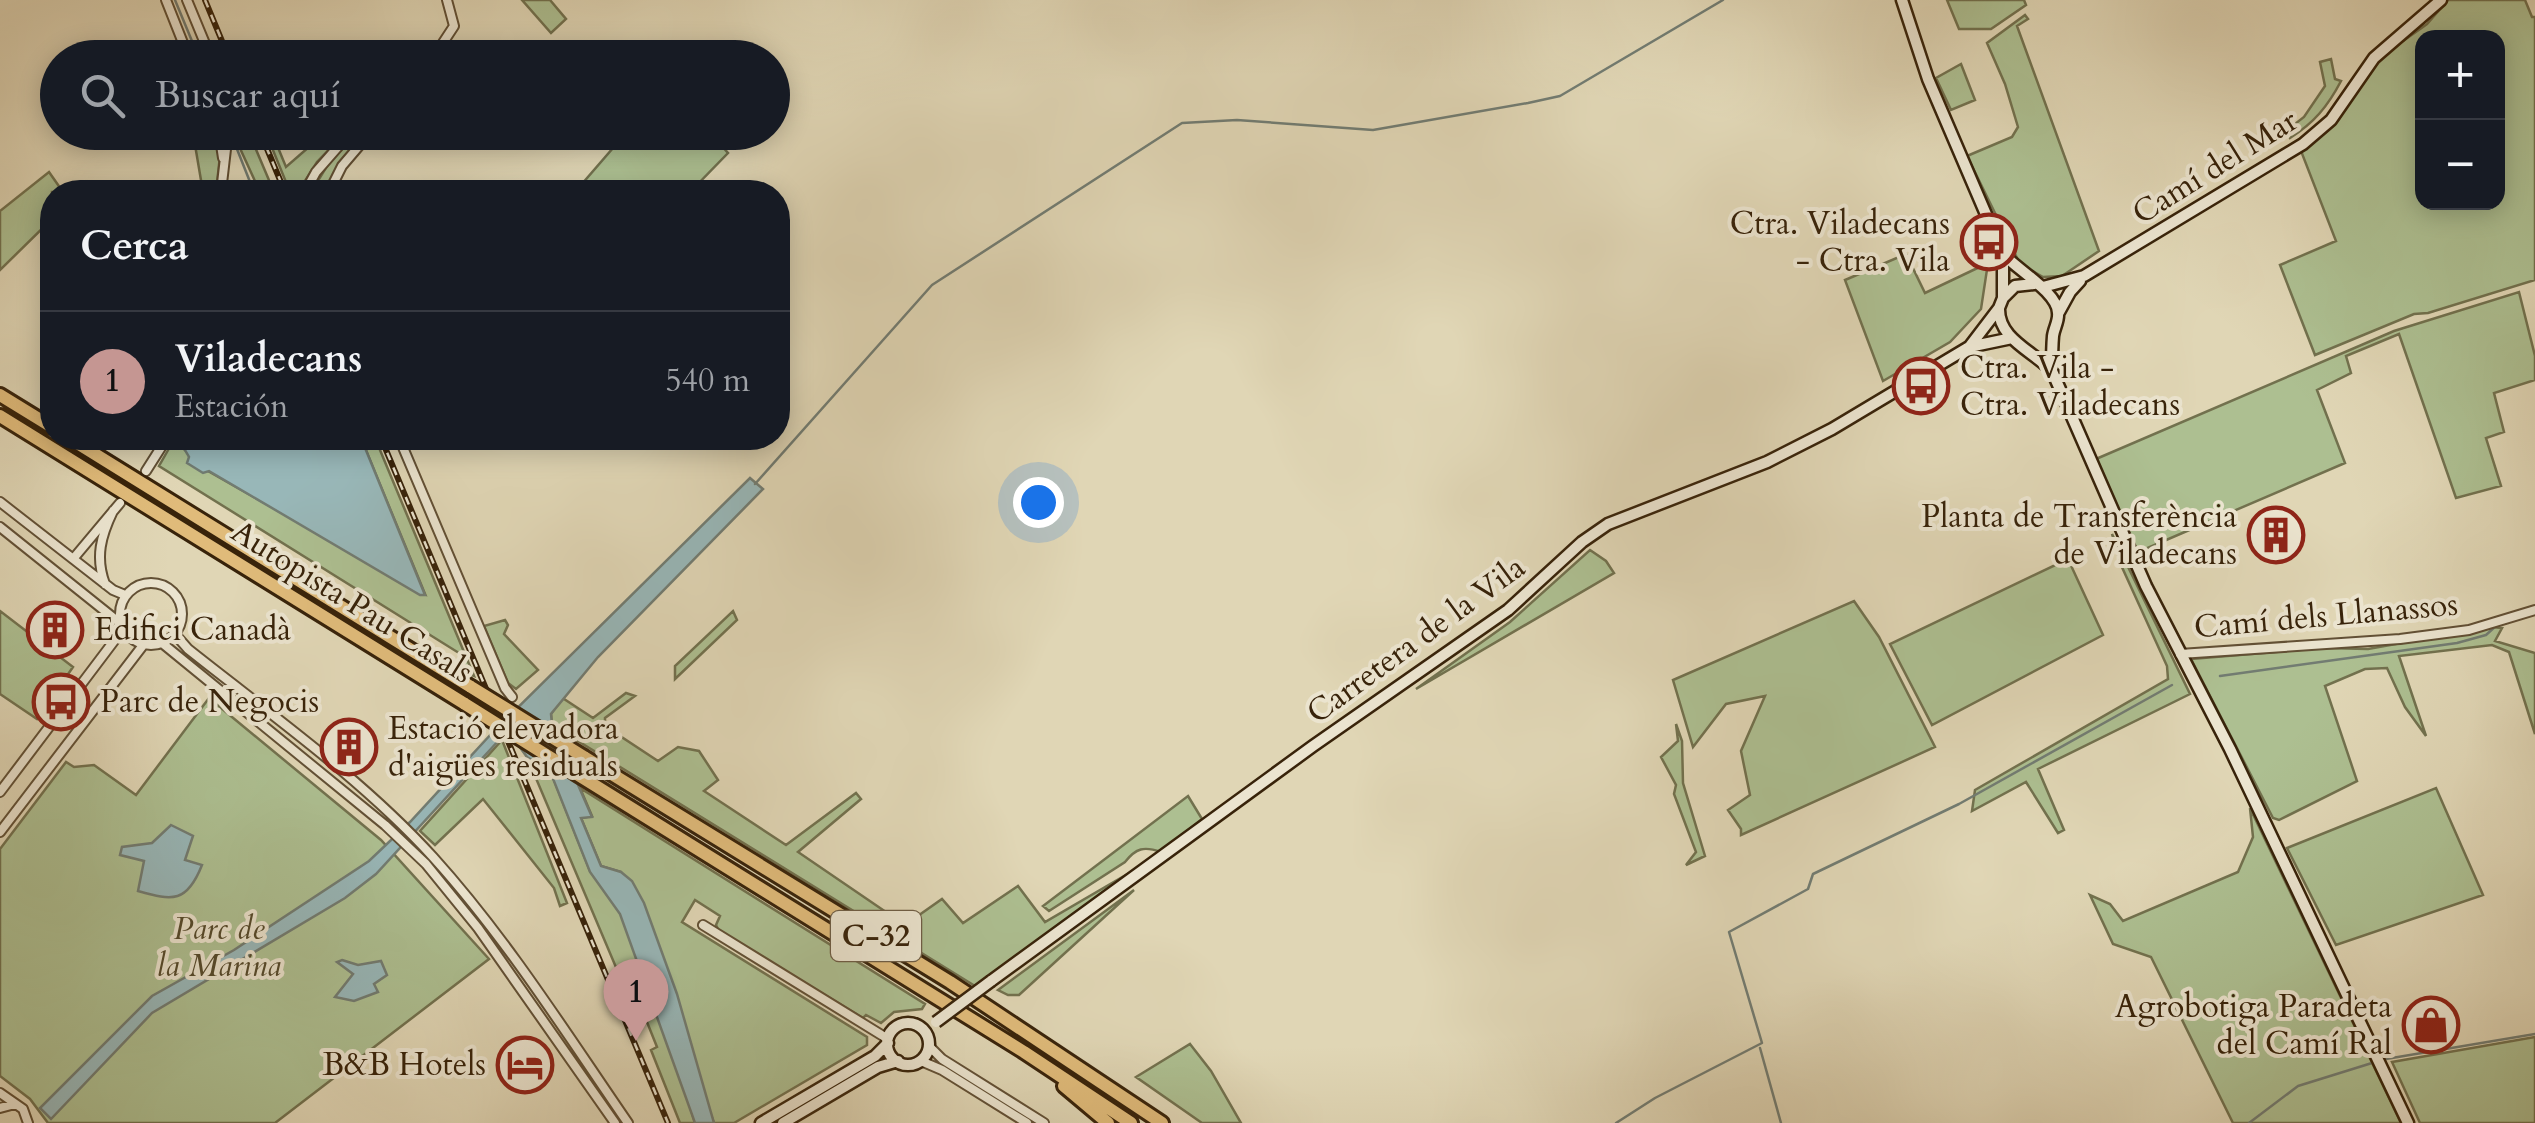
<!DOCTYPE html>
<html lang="es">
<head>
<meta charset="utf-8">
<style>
	:root { --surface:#171b24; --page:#242831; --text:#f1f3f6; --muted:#9ea1a6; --line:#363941; --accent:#c59692 }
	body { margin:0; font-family:Cardo,serif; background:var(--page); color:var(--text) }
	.controls { position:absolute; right:30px; top:30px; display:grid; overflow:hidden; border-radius:20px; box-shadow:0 5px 25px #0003 }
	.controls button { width:90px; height:90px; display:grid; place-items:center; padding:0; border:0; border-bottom:2px solid var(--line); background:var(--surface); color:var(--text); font:50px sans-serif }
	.you { position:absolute; left:1038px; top:502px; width:35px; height:35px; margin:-25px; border:8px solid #fff; border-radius:50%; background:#1a73e8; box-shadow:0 0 0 15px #1a73e833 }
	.badge { display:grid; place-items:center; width:65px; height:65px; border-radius:50%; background:var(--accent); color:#111; font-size:32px; font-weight:700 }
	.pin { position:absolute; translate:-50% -82px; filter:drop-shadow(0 2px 5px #0008) }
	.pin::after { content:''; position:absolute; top:52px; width:35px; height:30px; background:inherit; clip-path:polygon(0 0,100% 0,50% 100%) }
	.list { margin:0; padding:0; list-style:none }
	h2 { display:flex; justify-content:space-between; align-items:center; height:130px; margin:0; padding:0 40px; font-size:42px }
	h2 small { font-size:32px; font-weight:400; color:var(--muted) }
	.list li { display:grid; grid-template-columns:65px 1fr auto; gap:30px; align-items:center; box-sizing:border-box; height:140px; padding:0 40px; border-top:2px solid var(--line) }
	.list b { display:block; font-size:38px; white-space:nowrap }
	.list p { margin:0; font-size:32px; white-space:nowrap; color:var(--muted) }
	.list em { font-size:32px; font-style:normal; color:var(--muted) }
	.icon { flex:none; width:55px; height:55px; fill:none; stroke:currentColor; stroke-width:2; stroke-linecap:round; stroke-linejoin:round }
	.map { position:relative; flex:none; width:2535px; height:1123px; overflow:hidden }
	.search { position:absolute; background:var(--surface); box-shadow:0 5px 25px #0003; left:40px; top:40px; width:750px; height:110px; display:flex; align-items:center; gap:25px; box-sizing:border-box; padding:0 35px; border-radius:55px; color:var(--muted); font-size:38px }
	.panel { position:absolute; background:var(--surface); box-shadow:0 5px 25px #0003; left:40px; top:180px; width:750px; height:270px; border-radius:40px }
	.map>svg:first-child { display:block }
	.green { fill:#adbf91; stroke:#72714e; stroke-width:2.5; fill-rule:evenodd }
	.water { fill:#98b7b8; stroke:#727c72; stroke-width:2.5 }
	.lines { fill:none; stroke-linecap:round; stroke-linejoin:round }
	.stream { stroke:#727c72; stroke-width:2.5 }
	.street-casing { stroke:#625035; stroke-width:12 }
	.secondary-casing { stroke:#38230a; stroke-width:15 }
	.highway-casing { stroke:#38230a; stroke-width:18 }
	.street { stroke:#ebe4cf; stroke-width:8 }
	.secondary { stroke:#ebe4cf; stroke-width:10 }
	.highway { stroke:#e0bb7a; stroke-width:12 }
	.rail-casing { stroke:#38230a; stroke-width:6 }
	.rail { stroke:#ebe4cf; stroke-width:2.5; stroke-dasharray:8; stroke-linecap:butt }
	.secondary-bridge-casing { stroke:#38230a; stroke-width:15; stroke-linecap:butt }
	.highway-bridge-casing { stroke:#38230a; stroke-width:18; stroke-linecap:butt }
	.secondary-bridge { stroke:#ebe4cf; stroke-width:10 }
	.highway-bridge { stroke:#e0bb7a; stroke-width:12 }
	.labels { text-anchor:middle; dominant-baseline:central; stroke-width:8; stroke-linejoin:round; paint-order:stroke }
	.shield { fill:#ebe4cf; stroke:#6e5d45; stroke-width:2.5 }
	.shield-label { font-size:30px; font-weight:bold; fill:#38230a }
	.street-label { font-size:32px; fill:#38230a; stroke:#ebe4cf }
	.poi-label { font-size:32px; fill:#38230a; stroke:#ebe4cf; text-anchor:end }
	.park-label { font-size:32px; font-style:italic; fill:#554a2c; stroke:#ebe4cf }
</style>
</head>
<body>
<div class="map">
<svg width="2535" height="1123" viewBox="0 0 2535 1123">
	<rect width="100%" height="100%" fill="#e0d6b5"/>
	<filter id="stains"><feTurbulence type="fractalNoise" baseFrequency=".002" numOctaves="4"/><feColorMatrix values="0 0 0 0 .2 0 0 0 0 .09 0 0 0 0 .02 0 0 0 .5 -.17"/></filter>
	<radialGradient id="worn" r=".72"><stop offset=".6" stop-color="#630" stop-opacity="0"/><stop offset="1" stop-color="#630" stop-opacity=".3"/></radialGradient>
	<!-- green -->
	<path class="green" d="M522,0h28l16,19 -15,14z
		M1947,0h77l2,5 -35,24h-32z
		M2448,0h77l7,17h3v263l-107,33 -14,1 -99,41 -35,-90 56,-24 -35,-90 38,-32 25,-41 25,-27 38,-27zM2422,38h76v164h-76z
		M2025,15l3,4 -11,7 82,225 -37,25 -19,1 -23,-13 -53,-108 45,-19 6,-10 -13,-43 -18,-41z
		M2331,59l4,20 6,2c-13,25 -27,42 -51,57l-4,-7 18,-14 21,-31 -5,-24z
		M1961,64l14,36 -24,10 -15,-32z
		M193,133h23l4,23 -4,36h-13z
		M233,133h16l25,59h-14z
		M266,133h6l14,34 39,-34h20l-28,29 -19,30h-8z
		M357,133h7l-38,59h-15l24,-39z
		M626,133h84l18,20 -38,39h-115z
		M49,172l14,20h-11v27l-52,51v-59z
		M1906,254l19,39 63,-30 -7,46 -31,33 -67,39 -38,-101z
		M2519,292l16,64v24l-41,13 10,39 -18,6 15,48 -45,12 -57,-164 -53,22 5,17 -34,17 28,73 -209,90 -40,-94 298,-128z
		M175,438h18l-8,12 23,21 217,123 -64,-156h14l99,238 -6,-2 -9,-21 -300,-187z
		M2112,534l78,160 -152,75 26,61 -6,3 -32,-51 -54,29 3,-21 193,-111 -1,-13 -46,-101z
		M1590,550l16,11 8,12 -198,116 94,-67z
		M2068,559l35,76 -171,90 -42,-81z
		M1854,601l25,36 56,110 -194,88v-6l-13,-19 22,-15 -9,-44 24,-55 -39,8 -33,43 -20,-67z
		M0,611l73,56 -36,52 -37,-25z
		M733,611l4,9 -62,59v-13z
		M505,620l3,5 -4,9 34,36 -22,19 -8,-6 -24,-57z
		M2491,627l11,1 -7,13 40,12v81l-26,-82 -17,-7 -93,11 27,80 -21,-29 -18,-39 -22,1 -40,17 32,95 -78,39 -6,-2 -82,-159 132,-11 45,1z
		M626,693l9,3 -30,22v8l53,35 20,-14 21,4 19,29 -14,11 82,54 70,-52 5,6 -63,53 107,73 37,-26 21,24 55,-37 27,36 91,-53 -161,117 -423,-261 -1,-11 10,-17 32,21z
		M209,698l172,142 108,119 -214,164h-227l-18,-24 -30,-23v-227l66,-87 8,5 20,-2 42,30z
		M1676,724l6,17 1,42 22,73 -19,9 10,-13 -22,-58 2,-9 -15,-28 17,-16z
		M502,740l65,163 -7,3 -6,-18 -71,-89 -48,46 -15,-14z
		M527,757l23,13 40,101 31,34 31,78 43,140h-15l-29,-73 6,-3 -10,-25 -7,2z
		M580,788l345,216 -3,5 -28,3 -13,11 -15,-8 -3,3 -144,-87 -3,-6 4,-9 -25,-16 -13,22 185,115v8l-133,78h-20l-93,-251 -20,-6 -20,-48 11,-2z
		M2436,788l47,107 -147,50 -49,-97z
		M1188,796l14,23 -41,33c-17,-6 -25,-4 -36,10l-76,49 -6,-5z
		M2250,808l151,315h-168l-82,-166 -38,-13 -23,-49 20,9 13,17 115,-49 15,-35z
		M1134,890l-115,105h-11l-10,-5z
		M2535,1037v86h-115l-28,-61z
		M1190,1044l21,27 30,52h-39l-66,-46z"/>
	<!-- water -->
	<path class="water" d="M193,438h168l64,157h-5l-211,-124 -6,2 -16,-10 2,-6 -4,-7z
		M750,478l13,11 -165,168 -47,57 1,11 40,92 -11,1 20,48 20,6 11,9 12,22 33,91 37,129h-19l-75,-209 -30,-42 -40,-101 -23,-14 -11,-15 -16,-3 -124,135 -31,24 -193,115 -101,106 -11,-11 112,-112 82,-46 135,-89 41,-39 82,-89z
		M171,825l22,11 -8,24 17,5c-15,38 -29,36 -64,26l6,-30 -24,-6 2,-8 30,-4z
		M342,960l16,5 23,-4 6,14 -13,9 4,8 -24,9 -19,-4 18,-23 -16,-12z"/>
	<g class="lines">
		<!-- stream -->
		<path class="stream" d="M175,0l24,58
			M233,139l21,53
			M755,484l177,-199 250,-162 55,-3 136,10 155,-27 32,-7 163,-96
			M2519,619l16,-5
			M2220,676l237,-33 29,-8 11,-10
			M1760,1048l21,75
			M2386,1059l149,-25
			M1616,1123l39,-25 107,-55 -33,-111 79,-43 5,-15 146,-70 213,-119
			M2249,1123l49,-37 74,-23"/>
		<!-- street casing -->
		<g class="street-casing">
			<path id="street" d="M166,0l23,58
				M187,0l24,58
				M433,58l21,-32 -7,-26
				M219,132l4,26
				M221,192l7,-60
				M305,192l11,-20 35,-40
				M329,192l13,-26 29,-34
				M399,438l106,250 7,9
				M146,471l21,-33
				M0,502l113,88 12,5
				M0,527l120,96
				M73,559l47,-56
				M120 614a31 31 0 1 1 62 0a31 31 0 1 1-62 0Z
				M105,584c-10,-27 -4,-48 8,-73
				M174,633l14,16c83,66 173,129 245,208 74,82 133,176 195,266
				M162,643l223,182 41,39 52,64 137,195
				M2180,654l220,-15 69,-9 66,-20
				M0,792l123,-163
				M0,832l144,-188
				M703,925l185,114
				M929,1046l13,13 102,64
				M921,1061l21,9 85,53
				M0,1093l23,16 5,14
				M0,1108l15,-4"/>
		</g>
		<!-- secondary casing -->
		<g class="secondary-casing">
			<path id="secondary" d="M1902,0l26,79 75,175v44l-4,10 -29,38
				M2003,254c15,16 55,39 55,59 1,8 -4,15 -5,23 -1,12 -1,23 -1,34
				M2043,287l41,-11 219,-132 28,-24 43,-62 67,-58
				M2003,298l12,-12 19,-2
				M1999,308c-1,31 34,43 53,63l94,215 84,163 178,374
				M2059,312l11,-20 10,-11
				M991,981l322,-235 195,-136 74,-68 26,-18 159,-62 65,-33 137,-82 43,-9
				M887 1044a21 21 0 1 1 42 0a21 21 0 1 1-42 0Z
				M761,1123l114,-67 13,-13
				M783,1123l95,-56 20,-6"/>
		</g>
		<!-- highway casing -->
		<g class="highway-casing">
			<path id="highway" d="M0,395l52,32
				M0,416l465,288
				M69,438l402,249
				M584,757l366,225 212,141
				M575,773l449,279 107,71
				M1064,1086l44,37"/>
		</g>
		<!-- street -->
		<use href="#street" class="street"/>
		<!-- secondary -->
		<use href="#secondary" class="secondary"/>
		<!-- highway -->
		<use href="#highway" class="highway"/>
		<!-- rail casing -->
		<g class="rail-casing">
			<path id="rail" d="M205,0l24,58
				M260,132l25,60
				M381,438l287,685"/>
		</g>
		<!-- rail -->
		<use href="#rail" class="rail"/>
		<!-- secondary-bridge casing -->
		<g class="secondary-bridge-casing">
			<path id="secondary-bridge" d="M936,1022l55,-41"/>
		</g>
		<!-- highway-bridge casing -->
		<g class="highway-bridge-casing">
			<path id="highway-bridge" d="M471,687l113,70
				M465,704l110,69"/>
		</g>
		<!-- secondary-bridge -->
		<use href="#secondary-bridge" class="secondary-bridge"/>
		<!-- highway-bridge -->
		<use href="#highway-bridge" class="highway-bridge"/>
	</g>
	<!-- icons -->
	<defs>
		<g id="bus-ring" transform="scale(2.875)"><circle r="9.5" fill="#ebe4cf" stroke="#8f2418" stroke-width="1.5"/><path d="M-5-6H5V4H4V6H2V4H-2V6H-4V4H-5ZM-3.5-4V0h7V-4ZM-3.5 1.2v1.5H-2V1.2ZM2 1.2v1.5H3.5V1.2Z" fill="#8f2418"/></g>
		<g id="building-ring" transform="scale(2.875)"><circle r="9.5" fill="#ebe4cf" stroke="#8f2418" stroke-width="1.5"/><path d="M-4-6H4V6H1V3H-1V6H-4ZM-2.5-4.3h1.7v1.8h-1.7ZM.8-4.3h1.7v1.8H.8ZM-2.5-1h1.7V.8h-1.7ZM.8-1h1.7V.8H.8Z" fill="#8f2418"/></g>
		<g id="shop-ring" transform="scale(2.875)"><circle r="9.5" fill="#ebe4cf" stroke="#8f2418" stroke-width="1.5"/><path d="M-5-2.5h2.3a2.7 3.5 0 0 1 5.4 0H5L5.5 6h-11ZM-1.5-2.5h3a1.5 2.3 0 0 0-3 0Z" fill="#8f2418"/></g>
		<g id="hotel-ring" transform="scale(2.875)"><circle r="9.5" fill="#ebe4cf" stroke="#8f2418" stroke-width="1.5"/><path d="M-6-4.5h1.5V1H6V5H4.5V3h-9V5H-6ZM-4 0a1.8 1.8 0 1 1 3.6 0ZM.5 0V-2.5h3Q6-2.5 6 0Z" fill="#8f2418"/></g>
	</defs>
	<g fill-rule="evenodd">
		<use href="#bus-ring" x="1989" y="242"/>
		<use href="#bus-ring" x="1921" y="386"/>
		<use href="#building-ring" x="2276" y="535"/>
		<use href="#building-ring" x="55" y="630"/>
		<use href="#bus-ring" x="61" y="702"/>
		<use href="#building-ring" x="349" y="747"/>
		<use href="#shop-ring" x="2431" y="1025"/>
		<use href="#hotel-ring" x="525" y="1065"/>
	</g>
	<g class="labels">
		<!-- shield labels -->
		<rect class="shield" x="831" y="911" width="90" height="50" rx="8"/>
		<g class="shield-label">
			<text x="876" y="936">C-32</text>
		</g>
		<!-- street labels -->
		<g class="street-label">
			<text transform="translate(2215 167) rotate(-32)">Camí del Mar</text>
			<text transform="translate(352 602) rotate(32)">Autopista Pau Casals</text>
			<text transform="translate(2326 616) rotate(-5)">Camí dels Llanassos</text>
			<text transform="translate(1416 640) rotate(-36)">Carretera de la Vila</text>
		</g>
		<!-- poi labels -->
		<g class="poi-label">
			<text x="1950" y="224">Ctra. Viladecans<tspan x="1950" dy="37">- Ctra. Vila</tspan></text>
			<text x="1960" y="368" text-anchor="start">Ctra. Vila -<tspan x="1960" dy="37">Ctra. Viladecans</tspan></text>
			<text x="2237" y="517">Planta de Transferència<tspan x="2237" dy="37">de Viladecans</tspan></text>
			<text x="94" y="630" text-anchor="start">Edifici Canadà</text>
			<text x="100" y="702" text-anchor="start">Parc de Negocis</text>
			<text x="388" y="729" text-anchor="start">Estació elevadora<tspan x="388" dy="37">d'aigües residuals</tspan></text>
			<text x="2392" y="1007">Agrobotiga Paradeta<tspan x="2392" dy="37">del Camí Ral</tspan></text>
			<text x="486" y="1065">B&amp;B Hotels</text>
		</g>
		<!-- park labels -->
		<g class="park-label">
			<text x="219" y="929">Parc de<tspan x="219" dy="37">la Marina</tspan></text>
		</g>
	</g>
	<rect width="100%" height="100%" filter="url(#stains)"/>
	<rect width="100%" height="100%" fill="url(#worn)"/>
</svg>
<div class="controls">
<button>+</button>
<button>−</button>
</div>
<div class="you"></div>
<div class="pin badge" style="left:636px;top:1041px">1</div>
<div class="search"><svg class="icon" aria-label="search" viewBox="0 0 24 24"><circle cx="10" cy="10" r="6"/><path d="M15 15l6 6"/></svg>Buscar aquí</div>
<section class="panel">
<h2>Cerca<small></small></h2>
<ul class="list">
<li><span class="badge">1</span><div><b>Viladecans</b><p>Estación</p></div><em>540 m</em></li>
</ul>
</section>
</div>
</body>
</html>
